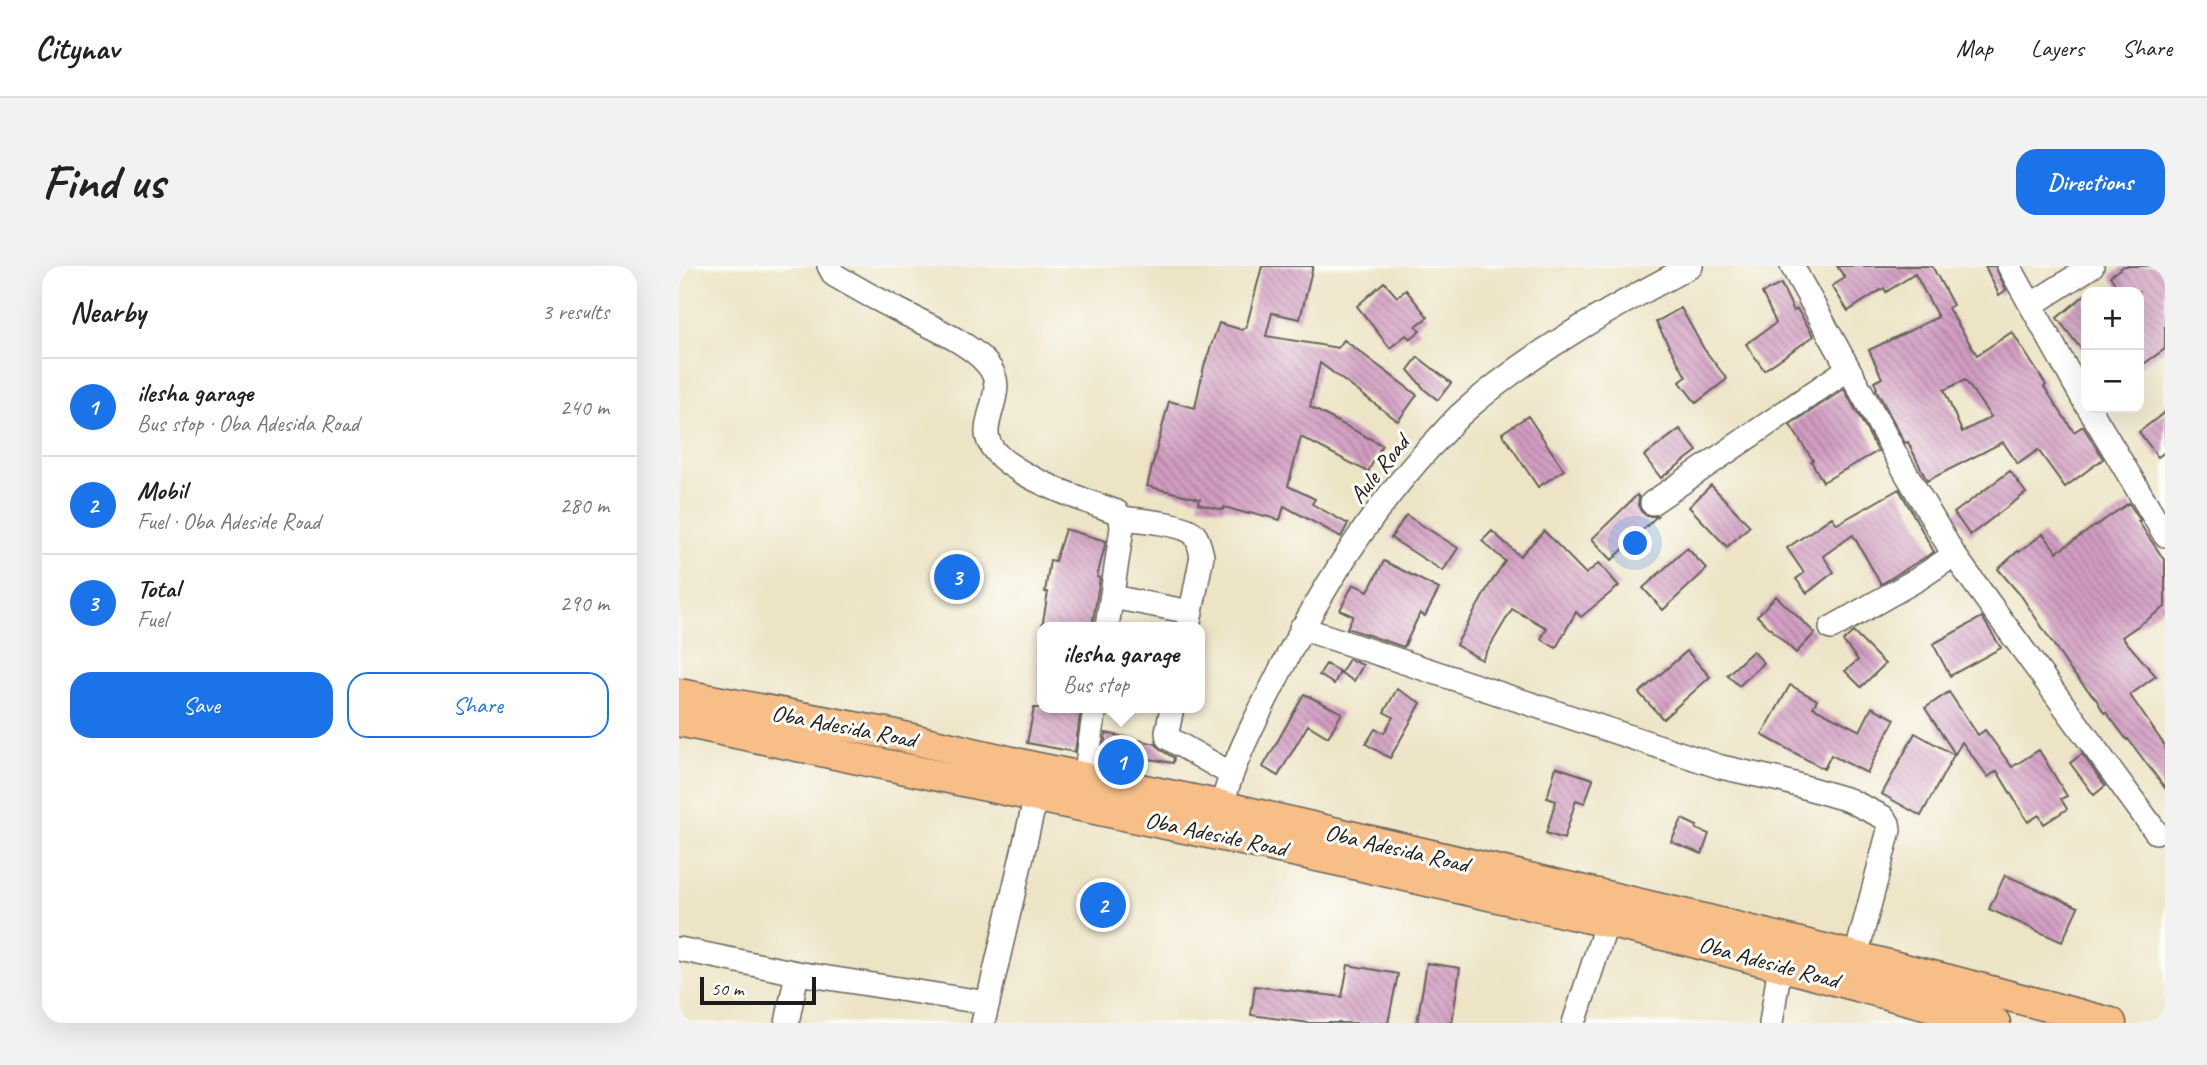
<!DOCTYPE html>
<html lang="en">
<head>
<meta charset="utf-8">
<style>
	:root { --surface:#fff; --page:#f2f2f2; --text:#222; --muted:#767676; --line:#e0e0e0; --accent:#1a73e8 }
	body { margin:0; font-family:Caveat,sans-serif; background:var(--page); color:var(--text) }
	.controls { position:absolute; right:21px; top:21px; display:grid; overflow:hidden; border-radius:14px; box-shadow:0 7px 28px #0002 }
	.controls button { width:63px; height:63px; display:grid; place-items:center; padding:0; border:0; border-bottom:2px solid var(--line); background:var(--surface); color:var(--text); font:35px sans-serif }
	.scale { position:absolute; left:21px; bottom:18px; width:116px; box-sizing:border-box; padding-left:7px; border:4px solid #1c1c1c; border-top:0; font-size:19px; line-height:24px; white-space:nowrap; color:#1c1c1c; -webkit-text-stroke:5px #fdfcf7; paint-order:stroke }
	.you { position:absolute; left:957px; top:278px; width:24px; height:24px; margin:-18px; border:5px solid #fff; border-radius:50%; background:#1a73e8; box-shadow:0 0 0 10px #1a73e833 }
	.badge { display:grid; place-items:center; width:46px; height:46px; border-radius:50%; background:var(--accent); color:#fff; font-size:23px; font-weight:700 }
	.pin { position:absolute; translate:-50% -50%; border:4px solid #fff; box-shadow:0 2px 7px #0006 }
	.popup { position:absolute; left:358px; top:356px; width:168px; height:91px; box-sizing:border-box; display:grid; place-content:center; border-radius:14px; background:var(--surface); filter:drop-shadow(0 2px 5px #0005); font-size:23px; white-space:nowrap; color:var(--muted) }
	.popup b { font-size:26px; color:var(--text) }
	.popup::after { content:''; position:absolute; left:50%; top:100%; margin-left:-14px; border:14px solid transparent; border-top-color:var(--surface) }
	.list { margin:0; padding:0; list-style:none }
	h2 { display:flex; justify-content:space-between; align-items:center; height:91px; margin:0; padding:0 28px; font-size:30px }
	h2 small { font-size:23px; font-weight:400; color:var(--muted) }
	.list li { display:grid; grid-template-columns:46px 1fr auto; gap:21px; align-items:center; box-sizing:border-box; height:98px; padding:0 28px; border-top:2px solid var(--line) }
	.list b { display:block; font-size:26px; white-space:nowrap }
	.list p { margin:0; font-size:23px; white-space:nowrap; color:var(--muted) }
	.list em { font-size:23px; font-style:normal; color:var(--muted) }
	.actions { display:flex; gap:14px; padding:21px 28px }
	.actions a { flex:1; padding:16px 0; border:2px solid var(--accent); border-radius:21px; text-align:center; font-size:24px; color:var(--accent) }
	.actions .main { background:var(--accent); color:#fff }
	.map { position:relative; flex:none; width:1486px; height:757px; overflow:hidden; border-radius:21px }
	header { display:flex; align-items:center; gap:42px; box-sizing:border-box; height:98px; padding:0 35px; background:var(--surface); border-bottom:2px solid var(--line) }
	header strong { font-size:33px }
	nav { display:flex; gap:38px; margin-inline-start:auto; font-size:24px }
	.intro { display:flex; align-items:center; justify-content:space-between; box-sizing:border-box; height:168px; padding:0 42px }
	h1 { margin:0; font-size:49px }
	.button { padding:18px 32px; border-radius:21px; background:var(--accent); color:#fff; font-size:24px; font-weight:700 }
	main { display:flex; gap:42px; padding:0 42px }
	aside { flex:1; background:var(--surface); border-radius:21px; box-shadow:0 7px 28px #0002 }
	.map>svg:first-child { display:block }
	.building { fill:url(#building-back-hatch); fill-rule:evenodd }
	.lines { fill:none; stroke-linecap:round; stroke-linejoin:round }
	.minor-casing { stroke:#656258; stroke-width:26 }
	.major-casing { stroke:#656258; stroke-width:33 }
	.minor { stroke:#fff; stroke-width:23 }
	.major { stroke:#f7be88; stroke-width:30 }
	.labels { text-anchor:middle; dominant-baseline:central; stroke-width:6; stroke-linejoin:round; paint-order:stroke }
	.street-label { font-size:24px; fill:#1c1c1c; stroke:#fdfcf7 }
</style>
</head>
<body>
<header>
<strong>Citynav</strong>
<nav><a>Map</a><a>Layers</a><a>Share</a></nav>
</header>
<div class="intro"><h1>Find us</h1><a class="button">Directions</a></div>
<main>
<aside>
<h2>Nearby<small>3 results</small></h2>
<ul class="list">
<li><span class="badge">1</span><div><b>ilesha garage</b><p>Bus stop · Oba Adesida Road</p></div><em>240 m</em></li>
<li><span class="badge">2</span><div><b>Mobil</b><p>Fuel · Oba Adeside Road</p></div><em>280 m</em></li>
<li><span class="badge">3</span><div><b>Total</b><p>Fuel</p></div><em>290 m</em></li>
</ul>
<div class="actions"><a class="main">Save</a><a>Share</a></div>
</aside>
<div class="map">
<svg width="1486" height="757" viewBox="0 0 1486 757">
	<defs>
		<pattern id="building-back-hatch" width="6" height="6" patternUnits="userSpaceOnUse" patternTransform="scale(1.75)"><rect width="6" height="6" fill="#d19cc1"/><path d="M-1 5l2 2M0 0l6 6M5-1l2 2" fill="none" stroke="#a97e9c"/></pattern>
	</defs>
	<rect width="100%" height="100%" fill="#fdfcf7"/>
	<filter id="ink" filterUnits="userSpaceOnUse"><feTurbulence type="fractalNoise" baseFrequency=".0143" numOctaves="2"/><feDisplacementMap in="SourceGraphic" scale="14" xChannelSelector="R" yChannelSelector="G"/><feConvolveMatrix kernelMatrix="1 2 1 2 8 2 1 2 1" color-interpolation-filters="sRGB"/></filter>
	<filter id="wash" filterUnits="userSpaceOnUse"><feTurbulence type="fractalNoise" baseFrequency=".00686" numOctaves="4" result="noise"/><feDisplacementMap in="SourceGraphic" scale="28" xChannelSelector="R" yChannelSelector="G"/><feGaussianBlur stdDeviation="1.57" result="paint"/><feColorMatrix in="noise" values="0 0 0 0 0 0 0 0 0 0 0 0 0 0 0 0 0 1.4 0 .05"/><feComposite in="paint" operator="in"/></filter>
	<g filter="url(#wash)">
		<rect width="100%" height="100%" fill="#ede4c6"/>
		<g id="blocks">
			<!-- building -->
			<path class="building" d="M583,0h51l-13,53 -28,-6 -6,23 72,12 6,-8 73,55 -19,26 -78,-58 -10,44 72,38 -14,27 -67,-35 -13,49 27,13 -3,5 36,20 -7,13 -57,-31 -4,14 -30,-8 -1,2 -25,-7 -1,3 -25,-6 2,-5 -53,-13 22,-85 26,7 9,-42 15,-43 24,7 1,-2h2z
				M1158,0h95l21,39 -5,3 29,47 35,-23 34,53 -2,2 30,45 9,-6 20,33 -38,28 -27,-37 -20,14 -15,-22 -76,39 -19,-39 -3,1 -29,-54 1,-1 -3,-6 8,-4 -13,-28 69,-33 -23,-43 -29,18 -2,-4 -36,23 -16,-25 13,-8zM1286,114l26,37 -29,15 -18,-42z
				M1306,0h10l11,24 -7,5z
				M1445,0h41v83l-26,18v-75h-18l-11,-16z
				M705,16l13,15 9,-7 22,27 -12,9 4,5 -10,8 -4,-4 -16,13 -33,-42z
				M1102,18l13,27 3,-2 17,27 -50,34 -18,-26 30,-21 -14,-30z
				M1407,28v61l-29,-37z
				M1002,42l23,41 23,30 -31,24 -16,-21 6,-5 -30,-55z
				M739,91l33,26 -13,17 -13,-10 -17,-20z
				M1165,123l34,62 -55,31 -12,-21 2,-1 -23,-35z
				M1486,146v40l-7,5 -19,-25z
				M849,150l36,54 -26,17 -36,-54z
				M1001,163l17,22 -36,27 -17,-22z
				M1331,205l16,22 -56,42 -16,-22z
				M1032,219l39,41 -23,21 -38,-40z
				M1220,223l35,63 -53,32 -28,-49 -30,21 11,16 -27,21 -11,-14 8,-6 -17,-25 45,-31 5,7z
				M958,229l2,2 -1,8 3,6 6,5h10l-45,44 -20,-21z
				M1450,237l11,17 -2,1 27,40v46l-43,30 34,39 -26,19 35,51v42l-37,-49 -1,1 -21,-28 -2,1 -8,-14 -25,-28 -49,-74 -24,-28 20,-18 1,1 24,-18 14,18z
				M727,249l52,33 -15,23 -52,-33z
				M386,263l41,12 -9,36 3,1 -8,49h-50l6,-35h-3l5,-32 5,1z
				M813,265l28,25 24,-25 42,43 13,-11 20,23 -38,31 -5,-5 -20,36 -15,-9 6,-11 -35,-19 -30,51 -26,-15 32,-58 17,-26 -23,-20z
				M1008,282l20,21 -44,41 -20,-22z
				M705,295l55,28 -14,27 -5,-3 -16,34 -57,-19 6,-12 -13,-6 13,-26 15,7z
				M1097,330l39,37 -19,20 -39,-37z
				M1303,351l19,31 -51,28 -17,-32z
				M1174,366l32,32 -24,23 -16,-16 13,-11 -15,-19z
				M1008,385l23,26 -47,42 -24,-26z
				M1074,385l11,12 -25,23 -12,-11z
				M670,393l14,6 -9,16 -13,-8z
				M647,398l14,8 -6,12 -15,-9z
				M1111,419l27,15 -4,7 47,24 12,-24 23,12 -28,54 -36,-18 -7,14 -62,-34z
				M718,423l24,14 -31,55 -24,-14 9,-15 9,4 9,-16 -9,-5z
				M1270,426l29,43 7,-5 27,37 27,-17 28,46 -6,3 6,10 -23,15 -5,-9 -11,7 -31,-51 -9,6 -26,-35 -7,12 -30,-46z
				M625,428l38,19 -14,24 -20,-12 -30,51 -15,-9z
				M355,442h47l-6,44 -48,-9z
				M427,467l50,11 5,6 13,8 -1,5 -70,-12z
				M1236,467l39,22 -33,61 -39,-22z
				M1403,488l23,32 -11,9 -24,-32z
				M877,501l37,12 -8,24 -9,-3 -12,39 -18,-6 10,-32 -9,-3z
				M1003,553l15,7 -1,3 13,5 -7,20 -31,-12z
				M1326,609l73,32 -16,35 -73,-33z
				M748,697l33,5 -8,55h-35z
				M669,699l50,9 -10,49h-79l-58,-8 4,-29 87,11z"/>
		</g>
	</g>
	<g filter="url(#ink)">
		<use href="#blocks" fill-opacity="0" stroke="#656258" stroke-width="2"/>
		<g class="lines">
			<!-- minor casing -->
			<g class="minor-casing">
				<path id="minor" d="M150,0l5,9c22,13 44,25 66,36 25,13 69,31 87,53 19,22 2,41 0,66 -4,39 100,71 130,82l4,6 1,10 -15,99
					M1113,0l114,207 48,82 202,277
					M1330,0l77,138
					M1352,39l61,-39
					M1410,142l76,127
					M973,237l196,-134
					M442,252c17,2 61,5 73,16 5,6 6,14 8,22l-14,71
					M433,331l79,15
					M622,362l420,139 59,13 69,20 34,17 5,6 1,7 -33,126
					M1152,362l87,-49 36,-24
					M493,442l-5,24 1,6 63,36
					M406,512l10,-70
					M543,540c11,-46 35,-89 56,-131 41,-82 91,-162 153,-229 10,-10 19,-21 29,-31 68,-61 151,-107 231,-149
					M0,683l118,24 191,30
					M108,757l10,-50
					M304,757l53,-227
					M895,757l33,-101
					M1092,757l9,-58"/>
			</g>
			<!-- major casing -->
			<g class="major-casing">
				<path id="major" d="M0,428l212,40 147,34 184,38 474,111 253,63 162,43
					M0,455l666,141 344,79 306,82"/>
			</g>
			<!-- minor -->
			<use href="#minor" class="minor"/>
			<!-- major -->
			<use href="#major" class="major"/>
		</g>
	</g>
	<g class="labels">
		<!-- street labels -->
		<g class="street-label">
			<text transform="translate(700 203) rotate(-51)">Aule Road</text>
			<text transform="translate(165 460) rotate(11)">Oba Adesida Road</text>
			<text transform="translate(537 568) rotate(12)">Oba Adeside Road</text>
			<text transform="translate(718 582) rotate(13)">Oba Adesida Road</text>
			<text transform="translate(1090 696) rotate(15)">Oba Adeside Road</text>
		</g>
	</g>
</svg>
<div class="controls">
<button>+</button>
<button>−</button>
</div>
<div class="scale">50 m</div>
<div class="you"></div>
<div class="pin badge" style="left:442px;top:496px">1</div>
<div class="popup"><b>ilesha garage</b>Bus stop</div>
<div class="pin badge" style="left:424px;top:639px">2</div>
<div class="pin badge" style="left:278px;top:311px">3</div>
</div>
</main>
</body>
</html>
